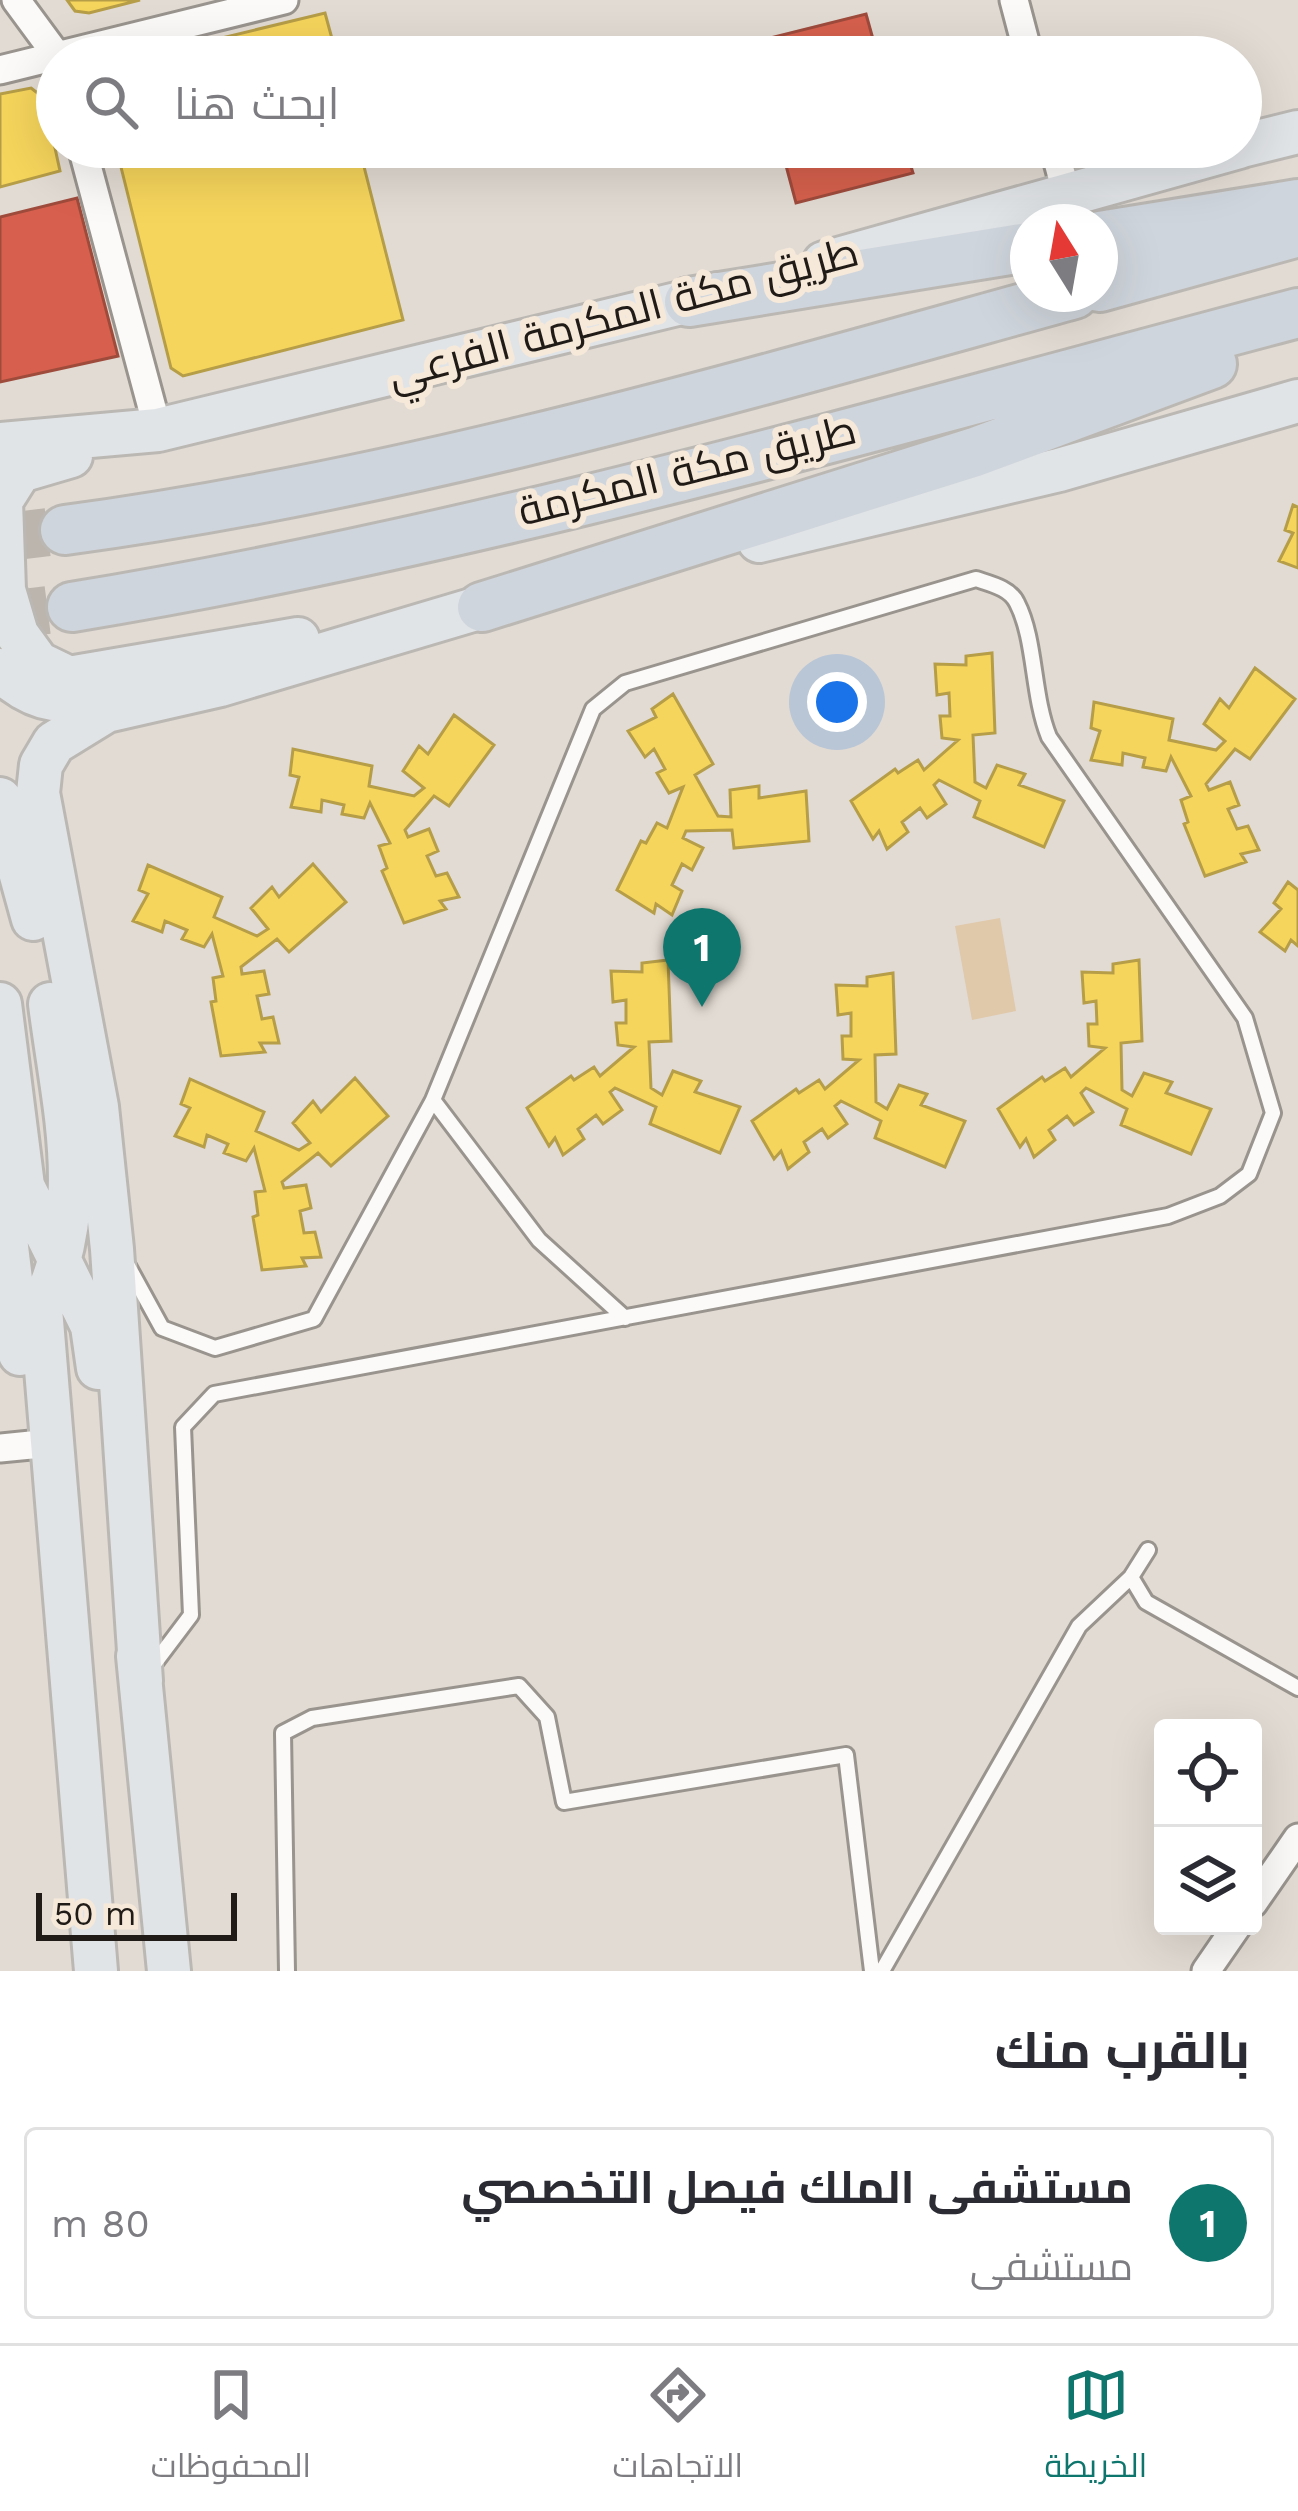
<!DOCTYPE html>
<html lang="ar">
<head>
<meta charset="utf-8">
<style>
	:root { --surface:#fff; --page:#f2f2f3; --text:#2b2b33; --muted:#7c7c81; --line:#e1e1e2; --accent:#0f766e }
	body { margin:0; font-family:"Work Sans",Cairo,sans-serif; background:var(--page); color:var(--text); direction:rtl }
	.controls { position:absolute; right:36px; bottom:36px; display:grid; overflow:hidden; border-radius:12px; box-shadow:0 12px 48px #0002 }
	.controls button { width:108px; height:108px; display:grid; place-items:center; padding:0; border:0; border-bottom:3px solid var(--line); background:var(--surface); color:var(--text); font:60px sans-serif }
	.compass { position:absolute; left:1010px; top:204px; width:108px; height:108px; border-radius:50%; background:var(--surface); box-shadow:0 12px 48px #0002; rotate:349deg }
	.scale { position:absolute; left:36px; bottom:30px; width:201px; box-sizing:border-box; padding-left:12px; border:6px solid #201b16; border-top:0; font-size:33px; line-height:42px; white-space:nowrap; color:#201b16; -webkit-text-stroke:9px #f6e9da; paint-order:stroke }
	.you { position:absolute; left:837px; top:702px; width:42px; height:42px; margin:-30px; border:9px solid #fff; border-radius:50%; background:#1a73e8; box-shadow:0 0 0 18px #1a73e833 }
	.badge { display:grid; place-items:center; width:78px; height:78px; border-radius:50%; background:var(--accent); color:#fff; font-size:39px; font-weight:700 }
	.pin { position:absolute; translate:-50% -99px; filter:drop-shadow(0 3px 6px #0008) }
	.pin::after { content:''; position:absolute; top:63px; width:42px; height:36px; background:inherit; clip-path:polygon(0 0,100% 0,50% 100%) }
	.list { margin:0; padding:0; list-style:none }
	h2 { display:flex; justify-content:space-between; align-items:center; height:156px; margin:0; padding:0 48px; font-size:51px }
	h2 small { font-size:39px; font-weight:400; color:var(--muted) }
	.list li { display:grid; grid-template-columns:78px 1fr auto; gap:36px; align-items:center; box-sizing:border-box; height:192px; margin:0 24px 24px; padding:0 24px; border:3px solid var(--line); border-radius:12px }
	.list b { display:block; font-size:45px; white-space:nowrap }
	.list p { margin:0; font-size:39px; white-space:nowrap; color:var(--muted) }
	.list em { font-size:39px; font-style:normal; color:var(--muted) }
	.icon { flex:none; width:66px; height:66px; fill:none; stroke:currentColor; stroke-width:2; stroke-linecap:round; stroke-linejoin:round }
	.map { position:relative; flex:none; width:1298px; height:1971px; overflow:hidden; direction:ltr }
	.search { position:absolute; background:var(--surface); box-shadow:0 12px 48px #0002; left:36px; right:36px; top:36px; height:132px; display:flex; align-items:center; gap:30px; box-sizing:border-box; padding:0 42px; border-radius:66px; color:var(--muted); font-size:45px }
	.sheet { height:372px; background:var(--surface) }
	nav { display:flex; justify-content:space-around; align-items:center; box-sizing:border-box; height:168px; border-top:3px solid var(--line); background:var(--surface); font-size:33px; color:var(--muted) }
	nav a { display:grid; justify-items:center; gap:6px }
	nav .on { color:var(--accent) }
	.map>svg:first-child { display:block }
	.green { fill:#e0c8aa }
	.homes { fill:#f6d55c; stroke:#b69d47; stroke-width:3 }
	.shops { fill:#d6604d; stroke:#9f4b3c; stroke-width:3 }
	.lines { fill:none; stroke-linecap:round; stroke-linejoin:round }
	.highway-tunnel { stroke:#bbb5ad; stroke-width:48; stroke-dasharray:48 24; stroke-linecap:butt }
	.lane-casing { stroke:#99948e; stroke-width:20 }
	.street-casing { stroke:#99948e; stroke-width:33 }
	.primary-casing { stroke:#bbb8b4; stroke-width:48 }
	.highway-casing { stroke:#bbb8b4; stroke-width:54 }
	.lane { stroke:#fbfaf8; stroke-width:14 }
	.street { stroke:#fbfaf8; stroke-width:27 }
	.primary { stroke:#e1e4e7; stroke-width:42 }
	.highway { stroke:#cfd5dc; stroke-width:48 }
	.labels { text-anchor:middle; dominant-baseline:central; stroke-width:12; stroke-linejoin:round; paint-order:stroke }
	.street-label { font-size:42px; fill:#201b16; stroke:#f6e9da }
</style>
</head>
<body>
<div class="map">
<svg width="1298" height="1971" viewBox="0 0 1298 1971">
	<rect width="100%" height="100%" fill="#e2dbd3"/>
	<!-- green -->
	<path class="green" d="M1000,918l16,93 -44,9 -17,-94z"/>
	<!-- homes -->
	<path class="homes" d="M67,0h73l-51,13 -14,-2z
		M325,13l12,44h-194z
		M31,88l13,10 16,73 -60,16v-93z
		M116,147h243l44,173 -220,56 -12,-8z
		M1293,505l5,2v61l-19,-7 14,-28 -8,-3z
		M992,653l3,80 -22,2 2,47 11,6 11,-23 28,9 -6,11 45,16 -20,46 -70,-30 6,-16 -41,-21 -5,5 12,19 -19,14 -7,-10 -18,14 6,10 -21,17 -8,-18 -6,8 -22,-38 44,-32 3,4 20,-13 6,10 34,-30 -16,-2 -2,-22h10l-1,-23 -12,2 -2,-31 31,1v-9z
		M1255,668l40,31 -45,60 -15,-10 -29,35 3,6 21,-8 9,23 -11,4 9,20 11,-3 11,24 -18,4 5,8 -41,14 -21,-52 4,-2 -7,-22 10,-4 -20,-39 -5,14 -23,-4 2,-9 -22,-5 -1,12 -31,-5 9,-29 -9,-3 3,-26 79,17 -4,21 47,10 9,-9 -21,-17 16,-25 9,9z
		M673,694l40,70 -18,11 23,41 13,1 -1,-27 29,-4v12l47,-7 3,50 -75,7 -2,-18 -46,1 -3,7 20,10 -11,22 -10,-6 -10,21 10,6 -10,24 -16,-11 -2,9 -37,-23 24,-49 5,2 11,-20 10,5 16,-41 -14,6 -12,-20 8,-4 -11,-20 -9,8 -17,-26 28,-14 -4,-8z
		M454,715l40,30 -45,61 -15,-10 -29,34 3,7 21,-8 9,22 -11,5 9,20 11,-3 12,24 -19,4 6,8 -42,14 -22,-52 5,-3 -8,-22 11,-3 -20,-40 -6,15 -22,-4 2,-9 -22,-5 -1,12 -30,-5 8,-30 -9,-2 3,-26 79,17 -3,20 45,10 10,-8 -21,-17 16,-25 9,8z
		M313,864l33,38 -57,50 -12,-13 -36,28 1,7 22,-3 5,23 -12,2 5,23 11,-2 6,26h-19l5,9 -44,4 -10,-54 5,-1 -3,-23 10,-2 -11,-42 -8,13 -22,-8 5,-9 -22,-9 -3,11 -29,-11 15,-27 -9,-4 9,-25 74,32 -8,20 43,19 11,-7 -17,-21 21,-21 7,10z
		M1288,882l10,8v56l-7,-6 -6,11 -25,-19 21,-23 -7,-6z
		M668,960l3,81 -22,1 2,46 11,7 11,-24 28,10 -6,11 45,15 -20,46 -70,-29 6,-17 -41,-19 -5,4 12,18 -19,14 -7,-9 -18,14 6,10 -21,16 -8,-17 -6,8 -22,-38 44,-32 3,4 20,-13 6,9 34,-29 -16,-2 -2,-22h10v-23l-13,2 -2,-31 31,1v-9z
		M1139,960l3,81 -21,2 1,47 10,6 12,-23 28,9 -6,11 45,16 -20,45 -70,-29 6,-16 -41,-21 -5,5 12,19 -19,13 -7,-9 -18,14 6,10 -21,17 -8,-18 -6,8 -22,-38 44,-32 3,4 20,-13 6,9 34,-29 -16,-2 -1,-22h9l-1,-23 -12,2 -2,-31 31,1v-9z
		M893,973l3,81 -21,1 1,47 11,7 12,-24 28,9 -6,11 44,16 -20,46 -70,-29 6,-17 -40,-20 -6,5 12,18 -19,14 -6,-9 -18,13 5,10 -21,17 -7,-18 -7,8 -22,-38 44,-32 3,4 20,-13 6,9 34,-29 -16,-1 -1,-23h9v-23l-13,2 -2,-30 31,1v-9z
		M355,1078l33,38 -57,50 -13,-13 -36,29 2,6 22,-3 5,23 -11,3 4,22 11,-1 6,25 -19,1 4,8 -44,4 -9,-53 5,-2 -3,-23 10,-1 -11,-43 -8,13 -22,-8 4,-9 -21,-9 -3,12 -29,-11 15,-28 -9,-4 9,-25 74,33 -8,19 43,19 11,-7 -17,-20 20,-22 8,11z"/>
	<!-- shops -->
	<path class="shops" d="M866,14l12,43h-121l-3,-15z
		M781,147h124l8,26 -117,30z
		M77,198l41,158 -118,26v-165z"/>
	<g class="lines">
		<!-- highway-tunnel -->
		<path class="highway-tunnel" d="M0,538l65,-8
			M0,616l72,-9"/>
		<!-- lane casing -->
		<g class="lane-casing">
			<path id="lane" d="M433,1100l106,140 86,78
				M128,1266l34,62 53,20 99,-29 119,-219 160,-391 32,-26 351,-104c15,5 34,9 41,24 19,37 15,92 32,134l196,281 28,95 -24,61 -29,22 -52,20 -954,178 -31,33 8,188 -40,53
				M1148,1550l-17,27 15,25 152,86
				M287,1971l-4,-238 29,-15 207,-32 28,31 17,85 282,-47 26,216
				M882,1971l197,-345 52,-49"/>
		</g>
		<!-- street casing -->
		<g class="street-casing">
			<path id="street" d="M16,0l42,57
				M1014,0l15,57
				M0,70l284,-70
				M82,147l76,283
				M1054,147l12,45
				M0,1448l31,-3
				M1253,1903l45,-65
				M1206,1971l31,-45"/>
		</g>
		<!-- primary casing -->
		<g class="primary-casing">
			<path id="primary" d="M1241,146l57,-14
				M824,263l415,-116
				M0,444l158,-14 560,-136
				M71,456l-51,15 -19,30 3,89 13,44 21,29 31,15 229,-39
				M759,541l300,-71 239,-69
				M0,670c38,36 65,34 114,22
				M0,799l33,120
				M0,1004l23,182 69,140 6,42
				M50,1004c14,110 41,201 -9,305l55,662
				M0,1189l20,165
				M138,1656l31,315
				M141,1681l-29,-432 -15,-142 -59,-314 3,-28 13,-22 52,-32 114,-26 262,-78"/>
		</g>
		<!-- highway casing -->
		<g class="highway-casing">
			<path id="highway" d="M1100,236l198,-32
				M1100,287l198,-55
				M689,302l339,-55
				M65,530c343,-46 676,-144 1009,-236
				M72,607c414,-68 821,-187 1226,-294
				M482,607l493,-155 237,-88"/>
		</g>
		<!-- lane -->
		<use href="#lane" class="lane"/>
		<!-- street -->
		<use href="#street" class="street"/>
		<!-- primary -->
		<use href="#primary" class="primary"/>
		<!-- highway -->
		<use href="#highway" class="highway"/>
	</g>
	<g class="labels">
		<!-- street labels -->
		<g class="street-label">
			<text transform="translate(623 313) rotate(-15)">طريق مكة المكرمة الفرعي</text>
			<text transform="translate(687 470) rotate(-14)">طريق مكة المكرمة</text>
		</g>
	</g>
</svg>
<div class="controls">
<button><svg class="icon" aria-label="locate" viewBox="0 0 24 24"><circle cx="12" cy="12" r="6"/><path d="M12 2v4M12 18v4M2 12h4M18 12h4"/></svg></button>
<button><svg class="icon" aria-label="layers" viewBox="0 0 24 24"><path d="M12 4l9 5-9 5-9-5zM3 14l9 5 9-5"/></svg></button>
</div>
<svg class="compass" viewBox="-18 -18 36 36"><path d="M0-13l5 13h-10z" fill="#e53935"/><path d="M0 13l5-13h-10z" fill="#7c7c81"/></svg>
<div class="scale">50 m</div>
<div class="you"></div>
<div class="pin badge" style="left:702px;top:1007px">1</div>
<div class="search"><svg class="icon" aria-label="search" viewBox="0 0 24 24"><circle cx="10" cy="10" r="6"/><path d="M15 15l6 6"/></svg>ابحث هنا</div>
</div>
<section class="sheet">
<h2>بالقرب منك<small></small></h2>
<ul class="list">
<li><span class="badge">1</span><div><b>مستشفى الملك فيصل التخصصي</b><p>مستشفى</p></div><em>80 m</em></li>
</ul>
</section>
<nav>
<a class="on"><svg class="icon" aria-label="map" viewBox="0 0 24 24"><path d="M3 6l6-2 6 2 6-2v14l-6 2-6-2-6 2zM9 4v14M15 6v14"/></svg>الخريطة</a>
<a><svg class="icon" aria-label="directions" viewBox="0 0 24 24"><path d="M12 3l9 9-9 9-9-9zM9 14v-3h6M13 9l2 2-2 2"/></svg>الاتجاهات</a>
<a><svg class="icon" aria-label="saved" viewBox="0 0 24 24"><path d="M7 4h10v16l-5-4-5 4z"/></svg>المحفوظات</a>
</nav>
</body>
</html>
